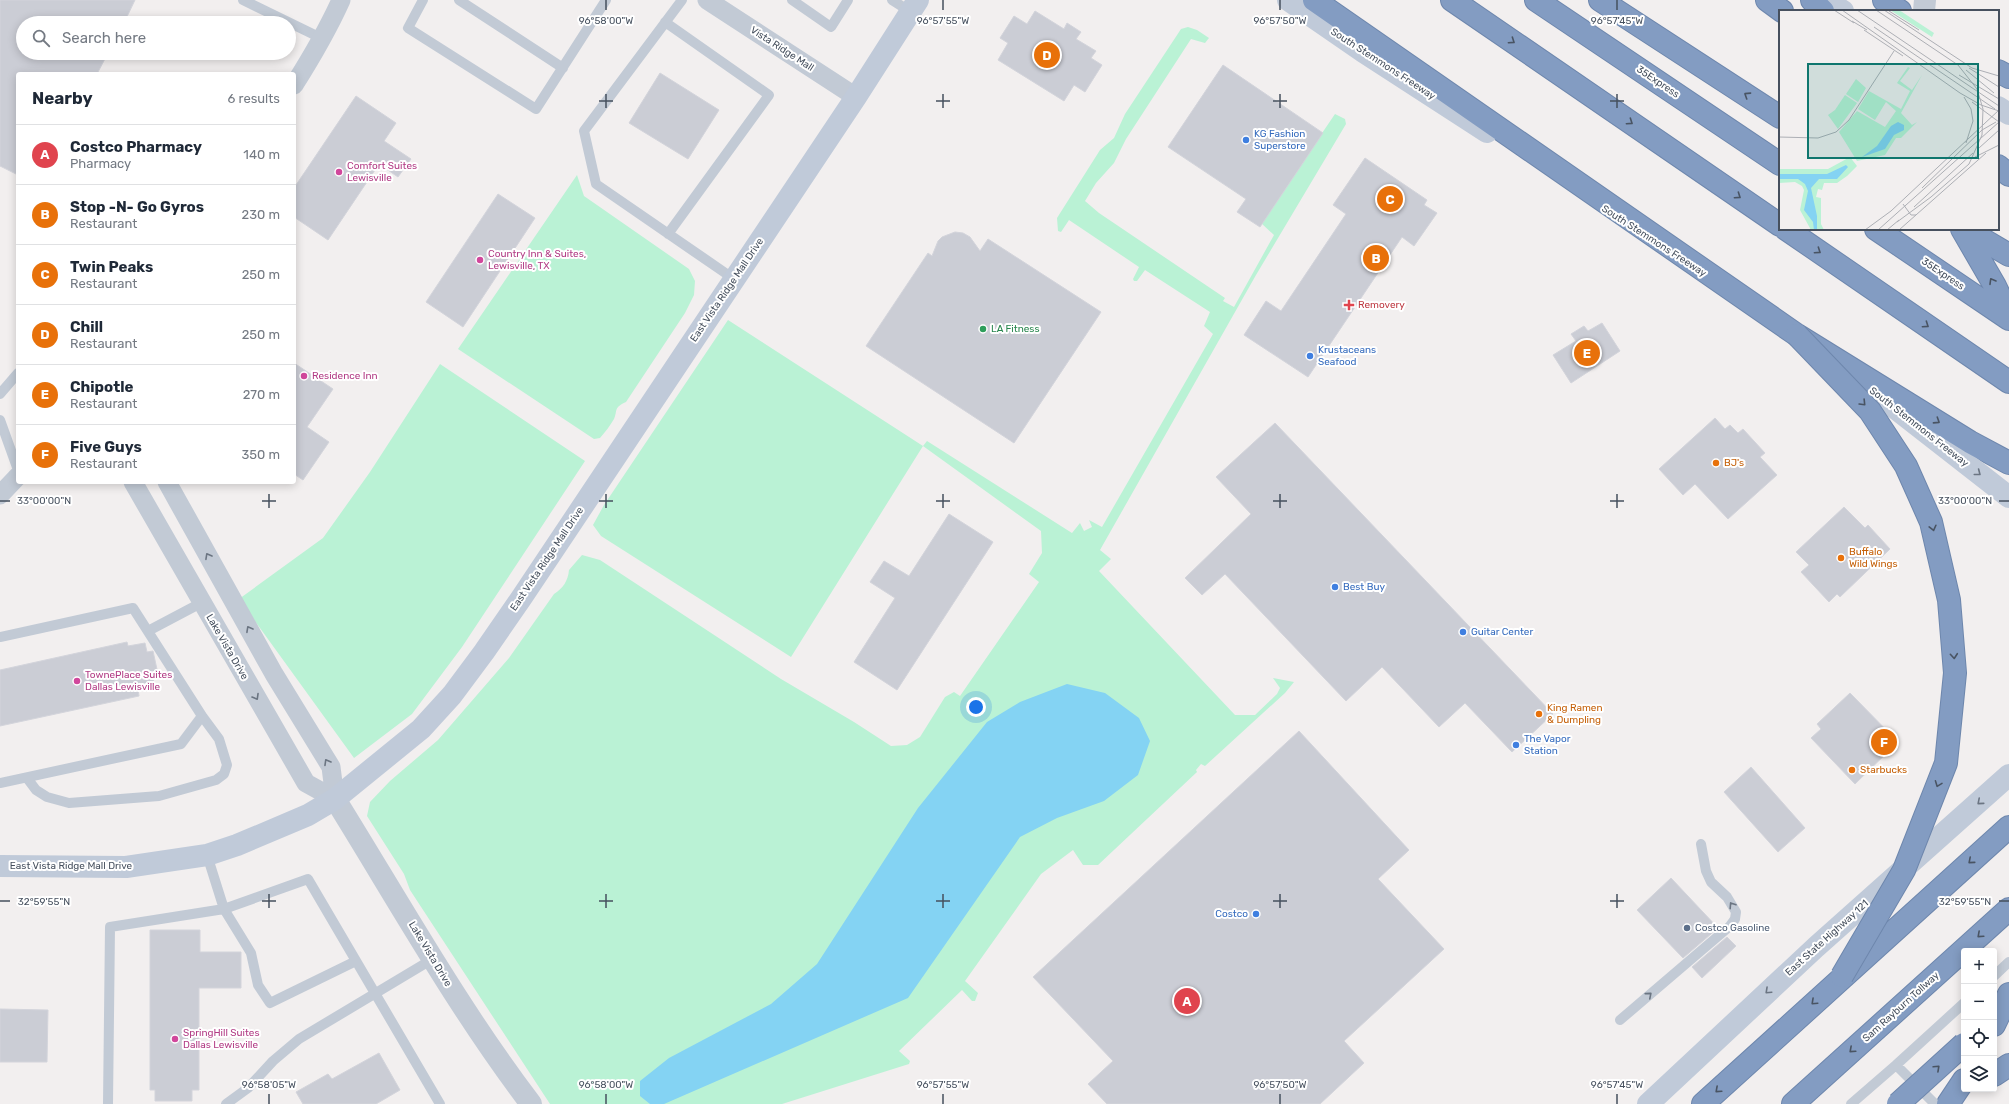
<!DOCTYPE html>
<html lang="en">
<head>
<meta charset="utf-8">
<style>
	:root { --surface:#fff; --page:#f6f6f7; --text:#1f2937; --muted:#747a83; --line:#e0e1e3; --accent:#2563eb }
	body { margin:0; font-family:Rubik,sans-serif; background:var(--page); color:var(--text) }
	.controls { position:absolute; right:12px; bottom:12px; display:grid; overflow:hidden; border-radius:4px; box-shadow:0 2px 10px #0003 }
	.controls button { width:36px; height:36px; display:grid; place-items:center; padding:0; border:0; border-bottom:1px solid var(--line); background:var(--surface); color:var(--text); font:20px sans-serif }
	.you { position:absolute; left:976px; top:707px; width:14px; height:14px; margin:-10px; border:3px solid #fff; border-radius:50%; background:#1a73e8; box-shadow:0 0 0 6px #1a73e833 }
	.badge { display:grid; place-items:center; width:26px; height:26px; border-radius:50%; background:var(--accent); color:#fff; font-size:13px; font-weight:700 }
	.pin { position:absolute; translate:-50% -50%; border:2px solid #fff; box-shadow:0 1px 4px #0006 }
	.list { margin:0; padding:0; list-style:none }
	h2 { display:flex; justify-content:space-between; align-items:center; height:52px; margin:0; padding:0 16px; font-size:17px }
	h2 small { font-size:13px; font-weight:400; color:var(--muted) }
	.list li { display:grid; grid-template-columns:26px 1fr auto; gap:12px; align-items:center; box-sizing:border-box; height:60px; padding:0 16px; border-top:1px solid var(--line) }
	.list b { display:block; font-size:15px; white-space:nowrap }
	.list p { margin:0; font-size:13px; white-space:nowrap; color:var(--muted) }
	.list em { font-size:13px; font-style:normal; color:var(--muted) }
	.icon { flex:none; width:22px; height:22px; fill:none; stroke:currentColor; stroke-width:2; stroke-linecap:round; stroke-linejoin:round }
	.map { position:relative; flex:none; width:2009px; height:1104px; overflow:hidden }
	.search { position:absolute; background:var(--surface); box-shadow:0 2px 10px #0003; left:16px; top:16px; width:280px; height:44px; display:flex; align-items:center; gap:10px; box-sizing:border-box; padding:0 14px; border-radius:22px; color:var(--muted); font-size:15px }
	.panel { position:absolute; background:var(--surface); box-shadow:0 2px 10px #0003; left:16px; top:72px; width:280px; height:412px; border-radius:4px }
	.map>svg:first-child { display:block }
	.green { fill:#baf2d5 }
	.water { fill:#84d3f3 }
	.building { fill:#cbcdd5; stroke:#d3d4db }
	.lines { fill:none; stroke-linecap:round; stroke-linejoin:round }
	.motorway-casing { stroke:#6e87ad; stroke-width:24 }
	.service { stroke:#c2cad5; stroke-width:10 }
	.minor { stroke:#c2cad5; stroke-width:19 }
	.tertiary { stroke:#c2cad5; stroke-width:22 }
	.secondary { stroke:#c0cad9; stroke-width:22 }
	.motorway { stroke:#839cc2; stroke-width:22 }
	.motorway-bridge-casing { stroke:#6e87ad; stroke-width:24; stroke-linecap:butt }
	.motorway-bridge { stroke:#839cc2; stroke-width:22 }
	.oneway { stroke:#495463 }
	.oneway2 { stroke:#6b7583 }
	.oneway3 { stroke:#6b7582 }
	.ticks { fill:none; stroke:#46505e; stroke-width:1.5 }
	.shop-dot { fill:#3f7fe0; stroke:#fff; stroke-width:1.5 }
	.hotel-dot { fill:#d1479c; stroke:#fff; stroke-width:1.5 }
	.health-dot { fill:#e0444e; stroke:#fff; stroke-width:1.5 }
	.leisure-dot { fill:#2e9e5b; stroke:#fff; stroke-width:1.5 }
	.food-dot { fill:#e8710a; stroke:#fff; stroke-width:1.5 }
	.service-dot { fill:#5c6f8a; stroke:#fff; stroke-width:1.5 }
	.labels { text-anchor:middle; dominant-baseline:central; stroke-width:4; stroke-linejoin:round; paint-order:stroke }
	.street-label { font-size:10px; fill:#46505e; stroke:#fff }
	.shop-label { font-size:10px; fill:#366cbe; stroke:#fff; text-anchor:start }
	.hotel-label { font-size:10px; fill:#b23c85; stroke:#fff; text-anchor:start }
	.health-label { font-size:10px; fill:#be3a42; stroke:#fff; text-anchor:start }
	.leisure-label { font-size:10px; fill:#27864d; stroke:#fff; text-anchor:start }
	.food-label { font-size:10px; fill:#c56008; stroke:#fff; text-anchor:start }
	.service-label { font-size:10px; fill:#4e5e75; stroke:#fff; text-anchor:start }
	.inset-road { fill:none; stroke:#adafb5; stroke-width:1 }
	.view { fill:#0f766e; fill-opacity:0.15; stroke:#0f766e; stroke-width:2 }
	.inset-edge { fill:none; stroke:#46505e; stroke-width:2 }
	.ticks-label { font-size:10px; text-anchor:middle; fill:#46505e; stroke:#fff; stroke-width:4; stroke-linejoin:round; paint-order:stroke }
</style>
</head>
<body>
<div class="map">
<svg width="2009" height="1104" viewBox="0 0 2009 1104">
	<rect width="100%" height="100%" fill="#f2efef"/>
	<!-- green -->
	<path class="green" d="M1188,27l9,3 12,8 -4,5 -14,-4 -65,100 -12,24 -18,20 -11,18 14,12 126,85 -2,3 11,6 40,-72 -13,-12 74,-109 10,5 1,5 -90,151 -156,275 11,9 -12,12 136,144h20l22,-21 3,-6 -7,-10 21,4 -9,11 -80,73 -4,-2 -5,6 1,2 -99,93h-15l-10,-15 -32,24 -76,107 13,12 -3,8h-3l-10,-11 -63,61 11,10 -1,3 -127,40h-232l-140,-214 -6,-16 -37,-58 3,-14 20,-21 48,-41 71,-82 45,-64c9,-6 14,-13 15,-24l13,-15 18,5 181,119 73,43 37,24 16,-1 13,-8 25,-40 9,-5 6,4 79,-114 -10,-8 13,-21 -1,-22 -118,-85 -132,211 -190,-121 -8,-11 11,-20 124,-185 195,126 4,-5 145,92 8,-10 4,8 8,-4 -3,-7 13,7 111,-193 -9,-8 6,-14 -65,-42 -8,11h-3l-1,-2 6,-12 -70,-47 -8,12 -3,-1 -1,-13 43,-68 14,-12 11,-24 56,-85z
		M577,175l7,21 105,73 6,12 -1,14 -9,18 -59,89c-13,6 -8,8 -12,17 -4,7 -9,13 -14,19l-6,1 -136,-90z
		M440,364l145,97 -123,186 -50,67 -58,44 -115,-159 84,-61 47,-66z"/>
	<!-- water -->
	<path class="water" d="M1067,684l38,9 34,25 11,23 -12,34 -34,26 -47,17 -37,19 -112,161 -244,106h-14l-10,-8v-15l29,-23 102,-54 46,-40 101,-156 69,-86 33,-20z"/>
	<!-- building -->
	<path class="building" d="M0,0h135l-11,23h-101v30h85l-11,21h-79v101l-18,-9z
		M1035,11l29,18 3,-6 14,9 -5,7 20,12 -5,7 11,7 -17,27 -11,-7 -10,16 -66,-41 10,-17 -8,-5 14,-22 13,8z
		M1223,65l100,68 -63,94 -23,-15 9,-13 -78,-52z
		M660,73l59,37 -31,49 -59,-36z
		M356,96l40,27 -12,18 27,18 -13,18 -19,-13 -51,76 -34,-23v-29z
		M1365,158l62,42 -3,5 13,8 -23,33 -12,-9 -94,140 -64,-42 22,-34 15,10 65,-97 -13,-9z
		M498,194l37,24 -72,109 -37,-25z
		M955,232l8,1 7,4 10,14 8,-12 113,73 -87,131 -148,-97 62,-93 4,3 6,-15 4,-4z
		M1602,323l18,28 -49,32 -18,-28 23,-14 -5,-7 13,-8 4,5z
		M294,363l39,26 -26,38 22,15 -26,38 -9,-6z
		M1715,418l10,11 5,-4 8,8 5,-4 22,24 -5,4 17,18 -49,44 -33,-35 -12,11 -24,-26z
		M1275,423l278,291 -41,38 -47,-49 -26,24 -57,-60 -36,34 -121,-127 -23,21 -17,-17 66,-64 -35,-37z
		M1844,507l21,21 3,-3 22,24 -50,48 -3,-3 -8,8 -28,-30 8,-7 -13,-13z
		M949,514l44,28 -96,148 -43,-28 41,-64 -25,-16 14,-21 25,15z
		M127,642l1,4 17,-3 2,9 6,-1 5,23 -6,2 3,9 -17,4 1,7 -139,30v-56z
		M1850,693l48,49 -43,42 -44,-46 10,-9 -4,-5z
		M1299,731l110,119 -31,29 66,70 -100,92 20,22 -44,41h-213l-19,-20 25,-23 -80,-84z
		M1751,767l54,61 -27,24 -54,-60z
		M1671,878l47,50 -35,30 -46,-48z
		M150,930h50v22h41v36h-42v102h-7v11h-37v-11h-5z
		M1727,937l9,9 -34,32 -10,-11z
		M0,1009l48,1 -1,52h-47z
		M379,1053l21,37 -24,14h-73l-7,-12 32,-18 4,5z"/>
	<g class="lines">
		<!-- motorway casing -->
		<g class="motorway-casing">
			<path id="motorway" d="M1314,0l483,335 173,107 39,21
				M1452,0l328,225
				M1536,0l244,164
				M1600,0l180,117
				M1767,0l15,11
				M1812,0l11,11
				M1884,0l16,11
				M1998,71l11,6
				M1998,166l11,9
				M1786,229l223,153
				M1876,229l133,90
				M1962,229l33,57 14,30
				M1965,229l44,26
				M1994,1025l15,-31
				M1994,1075l15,-10
				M1703,1104l306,-277
				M1793,1104l216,-195
				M1948,1104l16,-24"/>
		</g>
		<!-- service -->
		<path class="service" d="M243,0l78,38
			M423,0l-15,28 128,81 70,-109
			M459,0l104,68
			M682,0l-98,131 12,53 138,95
			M792,0l39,27 17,-27
			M892,0l19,12
			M665,22l104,73 -101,139
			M0,394l18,-21
			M0,420l18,50
			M148,631l53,-28
			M0,637l133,-29 69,108 -21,28 -181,39
			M27,778l9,12 11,7 22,6 90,-7 57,-16 8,-6 3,-9 -8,-26 -17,-23
			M207,855l17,54 27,44 7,32 12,18 86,-42
			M1994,976l15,-14
			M1620,1020l110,-94 5,-7 1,-7 -9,-15 -16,-15 -5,-11 -5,-27
			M1896,1065l68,-62
			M108,1104l2,-177 114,-18 84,-30 132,225
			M226,1104l22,-16 25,-27 26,-22 132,-79
			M1851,1104l45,-39 39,39"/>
		<!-- minor -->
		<path class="minor" d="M707,0l149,97
			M294,85c17,-27 34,-56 47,-85
			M133,482l173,301 29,16
			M167,482l107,192 57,93 4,32
			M0,495l18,-19"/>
		<!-- tertiary -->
		<path class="tertiary" d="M1924,11l1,-11
			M335,799c64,103 123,209 196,305"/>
		<!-- secondary -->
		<path class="secondary" d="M1288,0l74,51 125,81
			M1826,0l17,11
			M1998,107l11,7
			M1877,394l132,103
			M0,866l126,1 81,-12 30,-10 71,-30 27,-16 86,-70 31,-34 32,-43 38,-55 334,-500 62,-97
			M1648,1104l168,-157 193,-172"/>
		<!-- motorway -->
		<use href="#motorway" class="motorway"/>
		<!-- motorway-bridge casing -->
		<g class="motorway-bridge-casing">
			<path id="motorway-bridge" d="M1797,335l73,76 36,55 25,56 18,78 6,73 -9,90 -42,107 -62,106
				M1898,1104l66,-60"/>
		</g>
		<!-- motorway-bridge -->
		<use href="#motorway-bridge" class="motorway-bridge"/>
	</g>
	<!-- one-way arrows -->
	<defs><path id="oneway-chevron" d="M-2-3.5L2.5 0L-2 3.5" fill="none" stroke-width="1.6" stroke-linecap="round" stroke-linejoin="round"/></defs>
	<g class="oneway">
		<use href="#oneway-chevron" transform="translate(1512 41) rotate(34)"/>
		<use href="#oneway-chevron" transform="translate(1747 95) rotate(-147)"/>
		<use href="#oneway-chevron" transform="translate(1630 122) rotate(34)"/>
		<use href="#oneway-chevron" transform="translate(1738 196) rotate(34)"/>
		<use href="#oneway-chevron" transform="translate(1818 251) rotate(34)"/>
		<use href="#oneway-chevron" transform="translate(1992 281) rotate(-120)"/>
		<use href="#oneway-chevron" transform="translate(1926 325) rotate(34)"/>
		<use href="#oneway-chevron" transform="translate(1863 403) rotate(46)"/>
		<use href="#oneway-chevron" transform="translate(1937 421) rotate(33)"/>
		<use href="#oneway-chevron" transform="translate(1933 528) rotate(76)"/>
		<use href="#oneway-chevron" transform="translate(1954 656) rotate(85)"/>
		<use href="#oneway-chevron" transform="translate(1938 784) rotate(111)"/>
		<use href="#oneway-chevron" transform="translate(1971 861) rotate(139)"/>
		<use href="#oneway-chevron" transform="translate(1980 935) rotate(138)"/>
		<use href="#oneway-chevron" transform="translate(1814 1002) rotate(137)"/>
		<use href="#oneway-chevron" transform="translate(1852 1050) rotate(138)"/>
		<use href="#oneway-chevron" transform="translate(1937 1068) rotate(-43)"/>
		<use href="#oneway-chevron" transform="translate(1718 1090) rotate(138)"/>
	</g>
	<g class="oneway2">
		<use href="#oneway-chevron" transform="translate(1978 473) rotate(38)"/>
		<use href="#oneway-chevron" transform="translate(1980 802) rotate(139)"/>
		<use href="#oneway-chevron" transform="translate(1768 991) rotate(137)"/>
	</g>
	<g class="oneway3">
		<use href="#oneway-chevron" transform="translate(208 556) rotate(-119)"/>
		<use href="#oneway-chevron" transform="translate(249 629) rotate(-119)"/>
		<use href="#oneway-chevron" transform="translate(256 697) rotate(60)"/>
		<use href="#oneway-chevron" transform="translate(327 762) rotate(-120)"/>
		<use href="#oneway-chevron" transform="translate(1732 905) rotate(-123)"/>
		<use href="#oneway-chevron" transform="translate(1649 995) rotate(-41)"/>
	</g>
	<!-- ticks -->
	<path class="ticks" d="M606,0v10M943,0v10M1280,0v10M1617,0v10M606,94v14M943,94v14M1280,94v14M1617,94v14M599,101h14M936,101h14M1273,101h14M1610,101h14M269,494v14M606,494v14M943,494v14M1280,494v14M1617,494v14M0,501h10M262,501h14M599,501h14M936,501h14M1273,501h14M1610,501h14M1999,501h10M269,894v14M606,894v14M943,894v14M1280,894v14M1617,894v14M0,901h10M262,901h14M599,901h14M936,901h14M1273,901h14M1610,901h14M1999,901h10M269,1094v10M606,1094v10M943,1094v10M1280,1094v10M1617,1094v10"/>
	<!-- markers -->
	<g class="shop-dot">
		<circle cx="1246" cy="140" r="4"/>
		<circle cx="1310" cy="356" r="4"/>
		<circle cx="1335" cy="587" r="4"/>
		<circle cx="1463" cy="632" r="4"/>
		<circle cx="1516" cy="745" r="4"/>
		<circle cx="1256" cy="914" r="4"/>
	</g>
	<g class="hotel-dot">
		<circle cx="339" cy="172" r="4"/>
		<circle cx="480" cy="260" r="4"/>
		<circle cx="304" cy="376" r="4"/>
		<circle cx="77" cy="681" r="4"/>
		<circle cx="175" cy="1039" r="4"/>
	</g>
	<path class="health-dot" d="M1347 299h4v4h4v4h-4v4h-4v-4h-4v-4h4z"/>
	<circle class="leisure-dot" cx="983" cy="329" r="4"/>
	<g class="food-dot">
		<circle cx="1716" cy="463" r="4"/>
		<circle cx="1841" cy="558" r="4"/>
		<circle cx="1539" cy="714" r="4"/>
		<circle cx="1852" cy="770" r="4"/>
	</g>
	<circle class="service-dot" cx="1687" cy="928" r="4"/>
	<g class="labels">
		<!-- street labels -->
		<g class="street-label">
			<text transform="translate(782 49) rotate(33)">Vista Ridge Mall</text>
			<text transform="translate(1383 64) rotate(33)">South Stemmons Freeway</text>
			<text transform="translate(1658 82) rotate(34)">35Express</text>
			<text transform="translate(1654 241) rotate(33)">South Stemmons Freeway</text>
			<text transform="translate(1943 274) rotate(34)">35Express</text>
			<text transform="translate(727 290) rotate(-56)">East Vista Ridge Mall Drive</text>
			<text transform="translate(1919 427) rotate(38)">South Stemmons Freeway</text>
			<text transform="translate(547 559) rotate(-56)">East Vista Ridge Mall Drive</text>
			<text transform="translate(227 647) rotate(60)">Lake Vista Drive</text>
			<text x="71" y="866">East Vista Ridge Mall Drive</text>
			<text transform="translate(1827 938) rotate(-42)">East State Highway 121</text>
			<text transform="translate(430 954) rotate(59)">Lake Vista Drive</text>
			<text transform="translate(1901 1007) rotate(-42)">Sam Rayburn Tollway</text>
		</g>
		<!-- shop labels -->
		<g class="shop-label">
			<text x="1254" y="134">KG Fashion<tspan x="1254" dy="12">Superstore</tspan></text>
			<text x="1318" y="350">Krustaceans<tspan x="1318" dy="12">Seafood</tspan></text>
			<text x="1343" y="587">Best Buy</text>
			<text x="1471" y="632">Guitar Center</text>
			<text x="1524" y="739">The Vapor<tspan x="1524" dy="12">Station</tspan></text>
			<text x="1248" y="914" text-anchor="end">Costco</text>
		</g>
		<!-- hotel labels -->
		<g class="hotel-label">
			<text x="347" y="166">Comfort Suites<tspan x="347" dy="12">Lewisville</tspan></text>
			<text x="488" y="254">Country Inn &amp; Suites,<tspan x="488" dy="12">Lewisville, TX</tspan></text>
			<text x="312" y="376">Residence Inn</text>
			<text x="85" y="675">TownePlace Suites<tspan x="85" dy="12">Dallas Lewisville</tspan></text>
			<text x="183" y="1033">SpringHill Suites<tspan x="183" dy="12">Dallas Lewisville</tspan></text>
		</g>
		<!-- health labels -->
		<g class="health-label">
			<text x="1358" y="305">Removery</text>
		</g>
		<!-- leisure labels -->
		<g class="leisure-label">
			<text x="991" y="329">LA Fitness</text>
		</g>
		<!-- food labels -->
		<g class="food-label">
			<text x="1724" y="463">BJ's</text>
			<text x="1849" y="552">Buffalo<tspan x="1849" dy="12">Wild Wings</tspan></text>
			<text x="1547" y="708">King Ramen<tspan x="1547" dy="12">&amp; Dumpling</tspan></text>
			<text x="1860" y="770">Starbucks</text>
		</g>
		<!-- service labels -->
		<g class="service-label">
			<text x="1695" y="928">Costco Gasoline</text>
		</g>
	</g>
	<!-- overview -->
	<g transform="translate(1779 10)">
		<rect width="220" height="220" fill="#f2efef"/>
		<path d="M111,0h9l35,23 -2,4zM129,57l2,1 -10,13 12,9 10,-15 -21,38 11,12 5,-3 -16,16h-5l-11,17 -28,6 -18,-29 18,-21 28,16 11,-16 -10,-9 -11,18 -17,-11 11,-18 32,18 9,-18 -13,-8zM77,69l10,9 -8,14 -12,-8zM66,85l12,8 -19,26 -10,-14 7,-5zM71,147l7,9 -10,10 -10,7h-13l-2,7 -4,-1 -2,8 5,1v26l3,6h-13l-11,-20 4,-20 -2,-4 -7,-4 -16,1v-14h49z" fill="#baf2d5"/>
		<path d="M119,112l6,3v5l-10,5 -9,14 -23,8 15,-11 14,-20zM67,155l2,2 -11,12h-18l-8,9 6,28v14h-3l-1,-8 -9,-12 4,-19 -3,-7 -7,-5h-19v-5h48z" fill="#84d3f3"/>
		<path class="inset-road" d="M55,0l20,13M63,0l118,83 21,12 18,6M78,0l142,96M97,0l82,55 19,24 6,20 -1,26 -13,29 -38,33 -34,25M105,0l88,58 27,8M110,1l30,19M73,11l15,9M95,17l121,82M85,20l39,26M190,58l30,19M187,60l28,23M180,65l40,24M185,87l7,12 2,12 -7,22M193,92l27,20M0,127l39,1 18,-6 13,-12 45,-69M200,138l20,-18M196,147l24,-12M143,178l60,-58 14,-8M124,194l8,11h5M135,197l59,-54M86,220l26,-19 108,-101M99,220l121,-108M108,220l12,-10M120,220l87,-77"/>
		<path class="view" d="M29,54h170v94h-170z"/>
		<rect width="220" height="220" class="inset-edge"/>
	</g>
	<g class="ticks-label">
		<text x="606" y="24">96°58'00"W</text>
		<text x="943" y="24">96°57'55"W</text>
		<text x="1280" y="24">96°57'50"W</text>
		<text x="1617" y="24">96°57'45"W</text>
		<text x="44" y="504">33°00'00"N</text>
		<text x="1965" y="504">33°00'00"N</text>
		<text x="44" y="905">32°59'55"N</text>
		<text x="1965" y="905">32°59'55"N</text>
		<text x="269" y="1088">96°58'05"W</text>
		<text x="606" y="1088">96°58'00"W</text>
		<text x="943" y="1088">96°57'55"W</text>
		<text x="1280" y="1088">96°57'50"W</text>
		<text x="1617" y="1088">96°57'45"W</text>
	</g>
</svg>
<div class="controls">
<button>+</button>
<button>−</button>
<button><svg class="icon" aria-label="locate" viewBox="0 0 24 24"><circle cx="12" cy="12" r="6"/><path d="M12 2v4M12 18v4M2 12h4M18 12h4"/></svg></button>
<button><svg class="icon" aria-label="layers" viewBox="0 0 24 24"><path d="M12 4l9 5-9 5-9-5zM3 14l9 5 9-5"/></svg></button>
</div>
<div class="you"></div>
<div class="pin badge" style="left:1187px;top:1001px;background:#e0444e">A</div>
<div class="pin badge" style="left:1376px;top:258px;background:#e8710a">B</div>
<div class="pin badge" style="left:1390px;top:199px;background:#e8710a">C</div>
<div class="pin badge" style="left:1047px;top:55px;background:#e8710a">D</div>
<div class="pin badge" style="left:1587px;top:353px;background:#e8710a">E</div>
<div class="pin badge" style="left:1884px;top:742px;background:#e8710a">F</div>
<div class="search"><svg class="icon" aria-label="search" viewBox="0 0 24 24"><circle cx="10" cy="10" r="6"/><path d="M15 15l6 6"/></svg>Search here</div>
<section class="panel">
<h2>Nearby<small>6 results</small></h2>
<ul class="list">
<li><span class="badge" style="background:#e0444e">A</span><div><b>Costco Pharmacy</b><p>Pharmacy</p></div><em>140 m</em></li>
<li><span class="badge" style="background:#e8710a">B</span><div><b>Stop -N- Go Gyros</b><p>Restaurant</p></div><em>230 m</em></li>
<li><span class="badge" style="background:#e8710a">C</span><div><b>Twin Peaks</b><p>Restaurant</p></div><em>250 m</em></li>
<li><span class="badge" style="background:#e8710a">D</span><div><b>Chill</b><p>Restaurant</p></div><em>250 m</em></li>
<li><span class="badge" style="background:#e8710a">E</span><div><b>Chipotle</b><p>Restaurant</p></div><em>270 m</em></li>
<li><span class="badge" style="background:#e8710a">F</span><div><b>Five Guys</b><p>Restaurant</p></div><em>350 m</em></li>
</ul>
</section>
</div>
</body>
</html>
